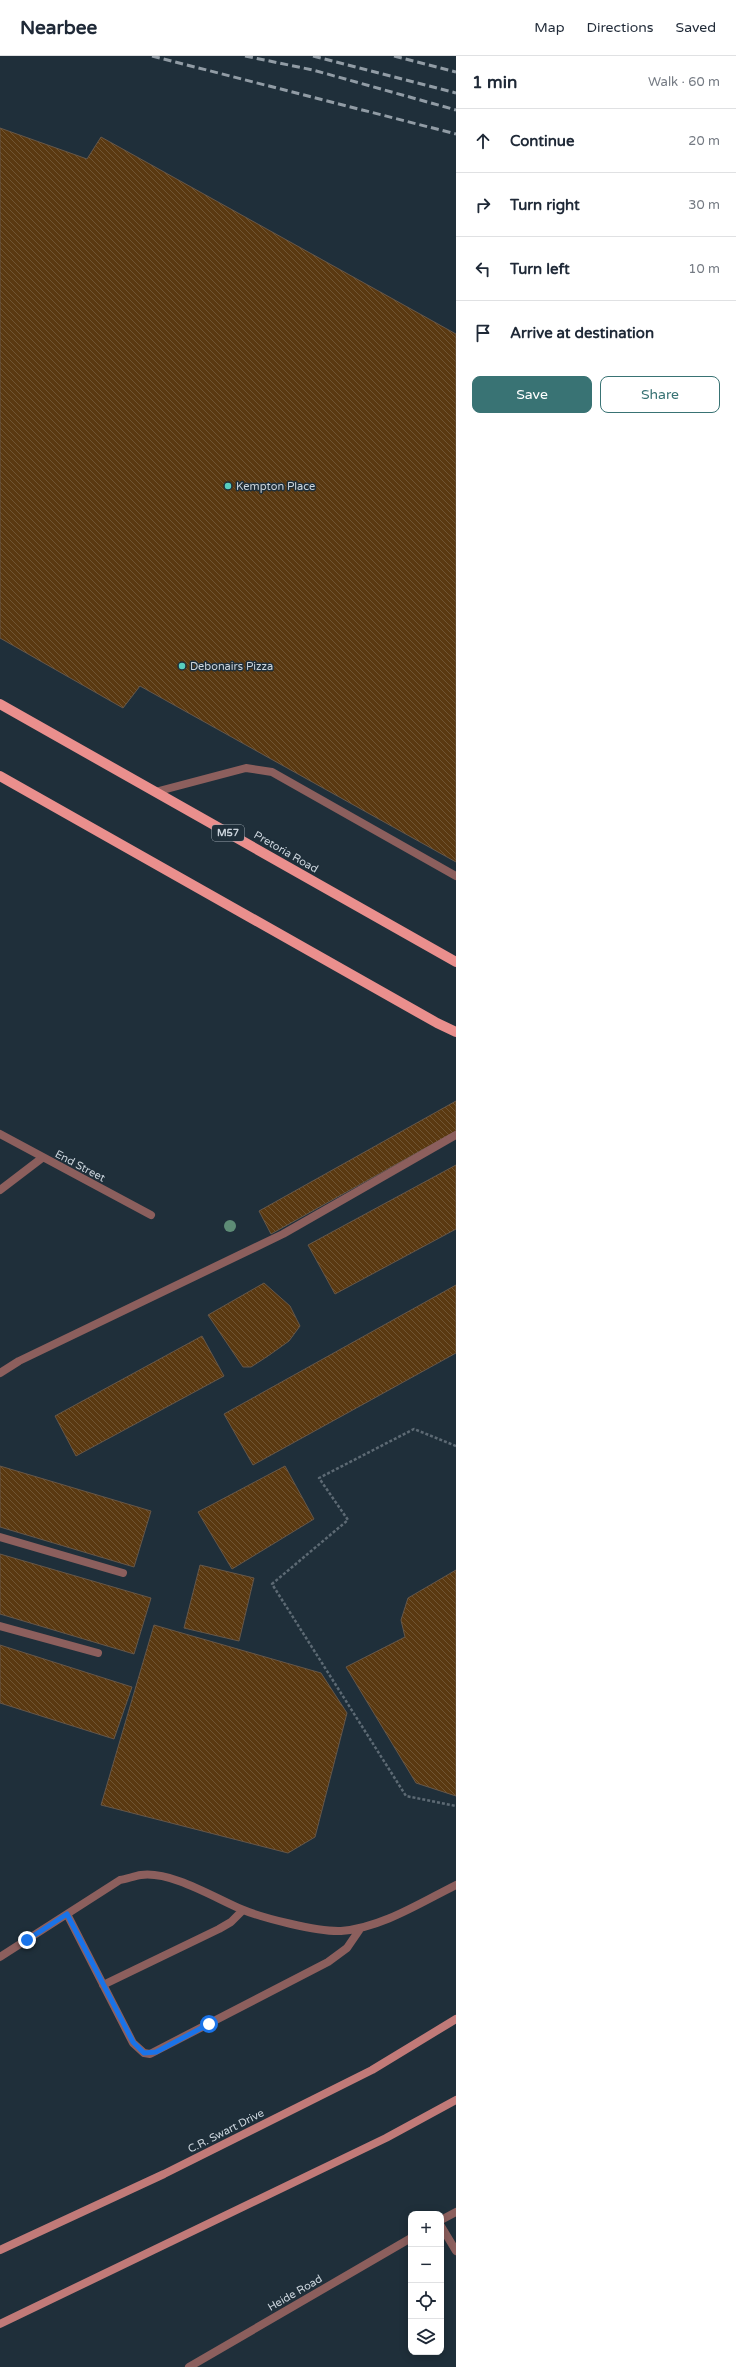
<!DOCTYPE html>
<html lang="en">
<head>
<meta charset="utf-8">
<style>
	:root { --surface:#fff; --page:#f6f6f7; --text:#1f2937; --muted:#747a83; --line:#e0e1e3; --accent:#397374 }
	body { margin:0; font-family:"Varela Round",sans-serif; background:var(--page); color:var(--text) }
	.controls { position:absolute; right:12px; bottom:12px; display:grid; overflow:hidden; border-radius:8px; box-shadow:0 2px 10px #0003 }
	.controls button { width:36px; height:36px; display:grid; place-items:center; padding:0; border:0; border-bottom:1px solid var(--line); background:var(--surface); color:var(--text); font:20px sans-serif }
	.stop { position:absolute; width:12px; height:12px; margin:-9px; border:3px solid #1a73e8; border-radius:50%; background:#fff }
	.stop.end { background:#1a73e8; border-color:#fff; box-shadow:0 1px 4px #0008 }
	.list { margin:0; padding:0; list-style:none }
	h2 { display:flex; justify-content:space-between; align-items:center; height:52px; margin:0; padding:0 16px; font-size:17px }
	h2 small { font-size:13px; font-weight:400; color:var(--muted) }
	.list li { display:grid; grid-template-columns:26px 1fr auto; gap:12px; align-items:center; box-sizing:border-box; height:64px; padding:0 16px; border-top:1px solid var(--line) }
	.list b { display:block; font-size:15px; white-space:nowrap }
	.list em { font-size:13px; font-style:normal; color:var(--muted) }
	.actions { display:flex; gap:8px; padding:12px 16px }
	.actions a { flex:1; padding:9px 0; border:1px solid var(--accent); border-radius:8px; text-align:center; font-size:14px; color:var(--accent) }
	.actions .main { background:var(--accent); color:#fff }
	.icon { flex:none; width:22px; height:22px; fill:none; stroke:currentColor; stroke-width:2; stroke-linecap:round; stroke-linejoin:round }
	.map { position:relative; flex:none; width:456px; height:2311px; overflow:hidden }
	header { display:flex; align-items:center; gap:24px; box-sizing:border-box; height:56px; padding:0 20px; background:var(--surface); border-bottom:1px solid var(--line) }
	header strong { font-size:19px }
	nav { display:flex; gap:22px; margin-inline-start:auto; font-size:14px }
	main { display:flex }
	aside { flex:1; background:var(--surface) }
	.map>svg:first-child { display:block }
	.building { fill:url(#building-back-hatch); stroke:#665749 }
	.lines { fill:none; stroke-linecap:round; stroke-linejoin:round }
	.path { stroke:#5d6a74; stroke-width:2.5; stroke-dasharray:3 2; stroke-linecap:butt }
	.lane { stroke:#8c5f5d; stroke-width:8 }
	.street { stroke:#8c5f5d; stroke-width:8 }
	.secondary { stroke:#c17a78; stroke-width:8 }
	.primary { stroke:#ea8f8d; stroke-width:10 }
	.rail { stroke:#919ca5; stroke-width:3; stroke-dasharray:8 4; stroke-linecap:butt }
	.tree { fill:#5e8c76 }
	.route { stroke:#1a73e8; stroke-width:5 }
	.poi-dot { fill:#58cebf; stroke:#1f2f3a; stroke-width:1.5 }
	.labels { text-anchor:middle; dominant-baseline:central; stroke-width:3; stroke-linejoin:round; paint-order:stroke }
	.shield { fill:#1f2f3a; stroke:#97a2ab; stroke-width:1 }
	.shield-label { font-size:10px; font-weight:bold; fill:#cbd4dc }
	.poi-label { font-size:11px; fill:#cbd4dc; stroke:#1f2f3a; text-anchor:start }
	.street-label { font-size:11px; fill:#cbd4dc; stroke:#1f2f3a }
</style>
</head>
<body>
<header>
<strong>Nearbee</strong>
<nav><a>Map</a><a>Directions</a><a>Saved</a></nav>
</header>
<main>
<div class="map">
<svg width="456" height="2311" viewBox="0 0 456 2311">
	<defs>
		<pattern id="building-back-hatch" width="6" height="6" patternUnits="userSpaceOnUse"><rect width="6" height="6" fill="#5a3911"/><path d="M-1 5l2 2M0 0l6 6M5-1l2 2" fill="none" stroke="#705533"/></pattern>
	</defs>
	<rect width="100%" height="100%" fill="#1f2f3a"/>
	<!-- building -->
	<path class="building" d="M0,72l87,31 14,-22 355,197v528l-316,-176 -17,22 -123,-70z
		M456,1045v30l-185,103 -12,-23z
		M456,1109v64l-121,65 -27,-49z
		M264,1227l26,23 10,20 -11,15 -21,15 -17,11h-8l-35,-52z
		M456,1229v68l-203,112 -29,-51z
		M202,1280l22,40 -148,80 -21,-40z
		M0,1410l151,45 -17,56 -134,-40z
		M285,1410l29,53 -82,50 -34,-57z
		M0,1498l151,44 -17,56 -134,-40z
		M200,1509l54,13 -15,63 -55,-13z
		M456,1514v226l-40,-13 -70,-116 59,-30 -4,-17 7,-22z
		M154,1569l167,48 26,40 -32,124 -27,16 -187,-48z
		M0,1589l132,42 -18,52 -114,-36z"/>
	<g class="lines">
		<!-- path -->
		<path class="path" d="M456,1390l-42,-17 -95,49 29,42 -76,64 134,212 50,10"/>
		<!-- lane -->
		<path class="lane" d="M155,736l91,-24 26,4 184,104
			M0,1134l42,-32
			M0,1317l19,-12 264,-127 173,-99
			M0,1481l123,36
			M0,1570l98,27
			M67,1858l66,129 11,10 6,1 178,-92 19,-14 13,-19
			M0,1901l120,-77c7,-1 14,-4 21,-5 30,-4 72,22 100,34 21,9 77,23 100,22 40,-3 79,-28 115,-46
			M103,1929l116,-56 12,-7 12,-12"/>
		<!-- street -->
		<path class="street" d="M0,1078l151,81
			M441,2164l15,-8
			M441,2170l15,25
			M189,2311l222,-129"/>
		<!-- secondary -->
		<path class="secondary" d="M0,2194l164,-76 208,-104 84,-51
			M0,2268l386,-186 70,-38"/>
		<!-- primary -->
		<path class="primary" d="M0,648l456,258
			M0,720l437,247 19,9"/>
		<!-- rail -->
		<path class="rail" d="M152,0l304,78
			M245,0l68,14 143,40
			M313,0l143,37
			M394,0l62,16"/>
	</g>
	<!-- trees -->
	<circle class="tree" cx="230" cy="1170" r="6"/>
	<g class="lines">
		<!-- route -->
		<path class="route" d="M27,1884l40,-26 66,128 11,11 12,-1 53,-28"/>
	</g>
	<!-- markers -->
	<g class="poi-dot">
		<circle cx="228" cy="430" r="4"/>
		<circle cx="182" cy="610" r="4"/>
	</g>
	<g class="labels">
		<!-- shield labels -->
		<rect class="shield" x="212" y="769" width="32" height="16" rx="3"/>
		<g class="shield-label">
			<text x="228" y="777">M57</text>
		</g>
		<!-- poi labels -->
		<g class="poi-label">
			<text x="236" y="430">Kempton Place</text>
			<text x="190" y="610">Debonairs Pizza</text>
		</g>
		<!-- street labels -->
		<g class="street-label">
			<text transform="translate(286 796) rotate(30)">Pretoria Road</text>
			<text transform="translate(80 1110) rotate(28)">End Street</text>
			<text transform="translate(226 2075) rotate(-27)">C.R. Swart Drive</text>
			<text transform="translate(295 2237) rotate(-30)">Heide Road</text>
		</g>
	</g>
</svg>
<div class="controls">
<button>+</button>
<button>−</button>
<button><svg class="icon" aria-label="locate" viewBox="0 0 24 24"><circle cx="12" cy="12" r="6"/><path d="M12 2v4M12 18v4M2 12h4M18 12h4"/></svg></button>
<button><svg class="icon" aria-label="layers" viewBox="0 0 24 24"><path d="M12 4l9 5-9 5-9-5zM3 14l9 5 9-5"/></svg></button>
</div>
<div class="stop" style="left:209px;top:1968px"></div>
<div class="stop end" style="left:27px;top:1884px"></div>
</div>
<aside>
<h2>1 min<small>Walk · 60 m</small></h2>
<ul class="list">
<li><svg class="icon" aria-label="ahead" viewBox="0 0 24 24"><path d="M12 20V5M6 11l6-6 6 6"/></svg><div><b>Continue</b></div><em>20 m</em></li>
<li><svg class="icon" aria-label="right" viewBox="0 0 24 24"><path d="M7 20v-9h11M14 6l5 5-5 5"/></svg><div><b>Turn right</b></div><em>30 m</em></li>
<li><svg class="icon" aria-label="left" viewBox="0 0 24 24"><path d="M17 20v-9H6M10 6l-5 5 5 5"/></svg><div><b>Turn left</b></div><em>10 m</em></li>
<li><svg class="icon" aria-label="arrive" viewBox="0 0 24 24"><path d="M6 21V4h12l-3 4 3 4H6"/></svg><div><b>Arrive at destination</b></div></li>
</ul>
<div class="actions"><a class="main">Save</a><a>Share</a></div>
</aside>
</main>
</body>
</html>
